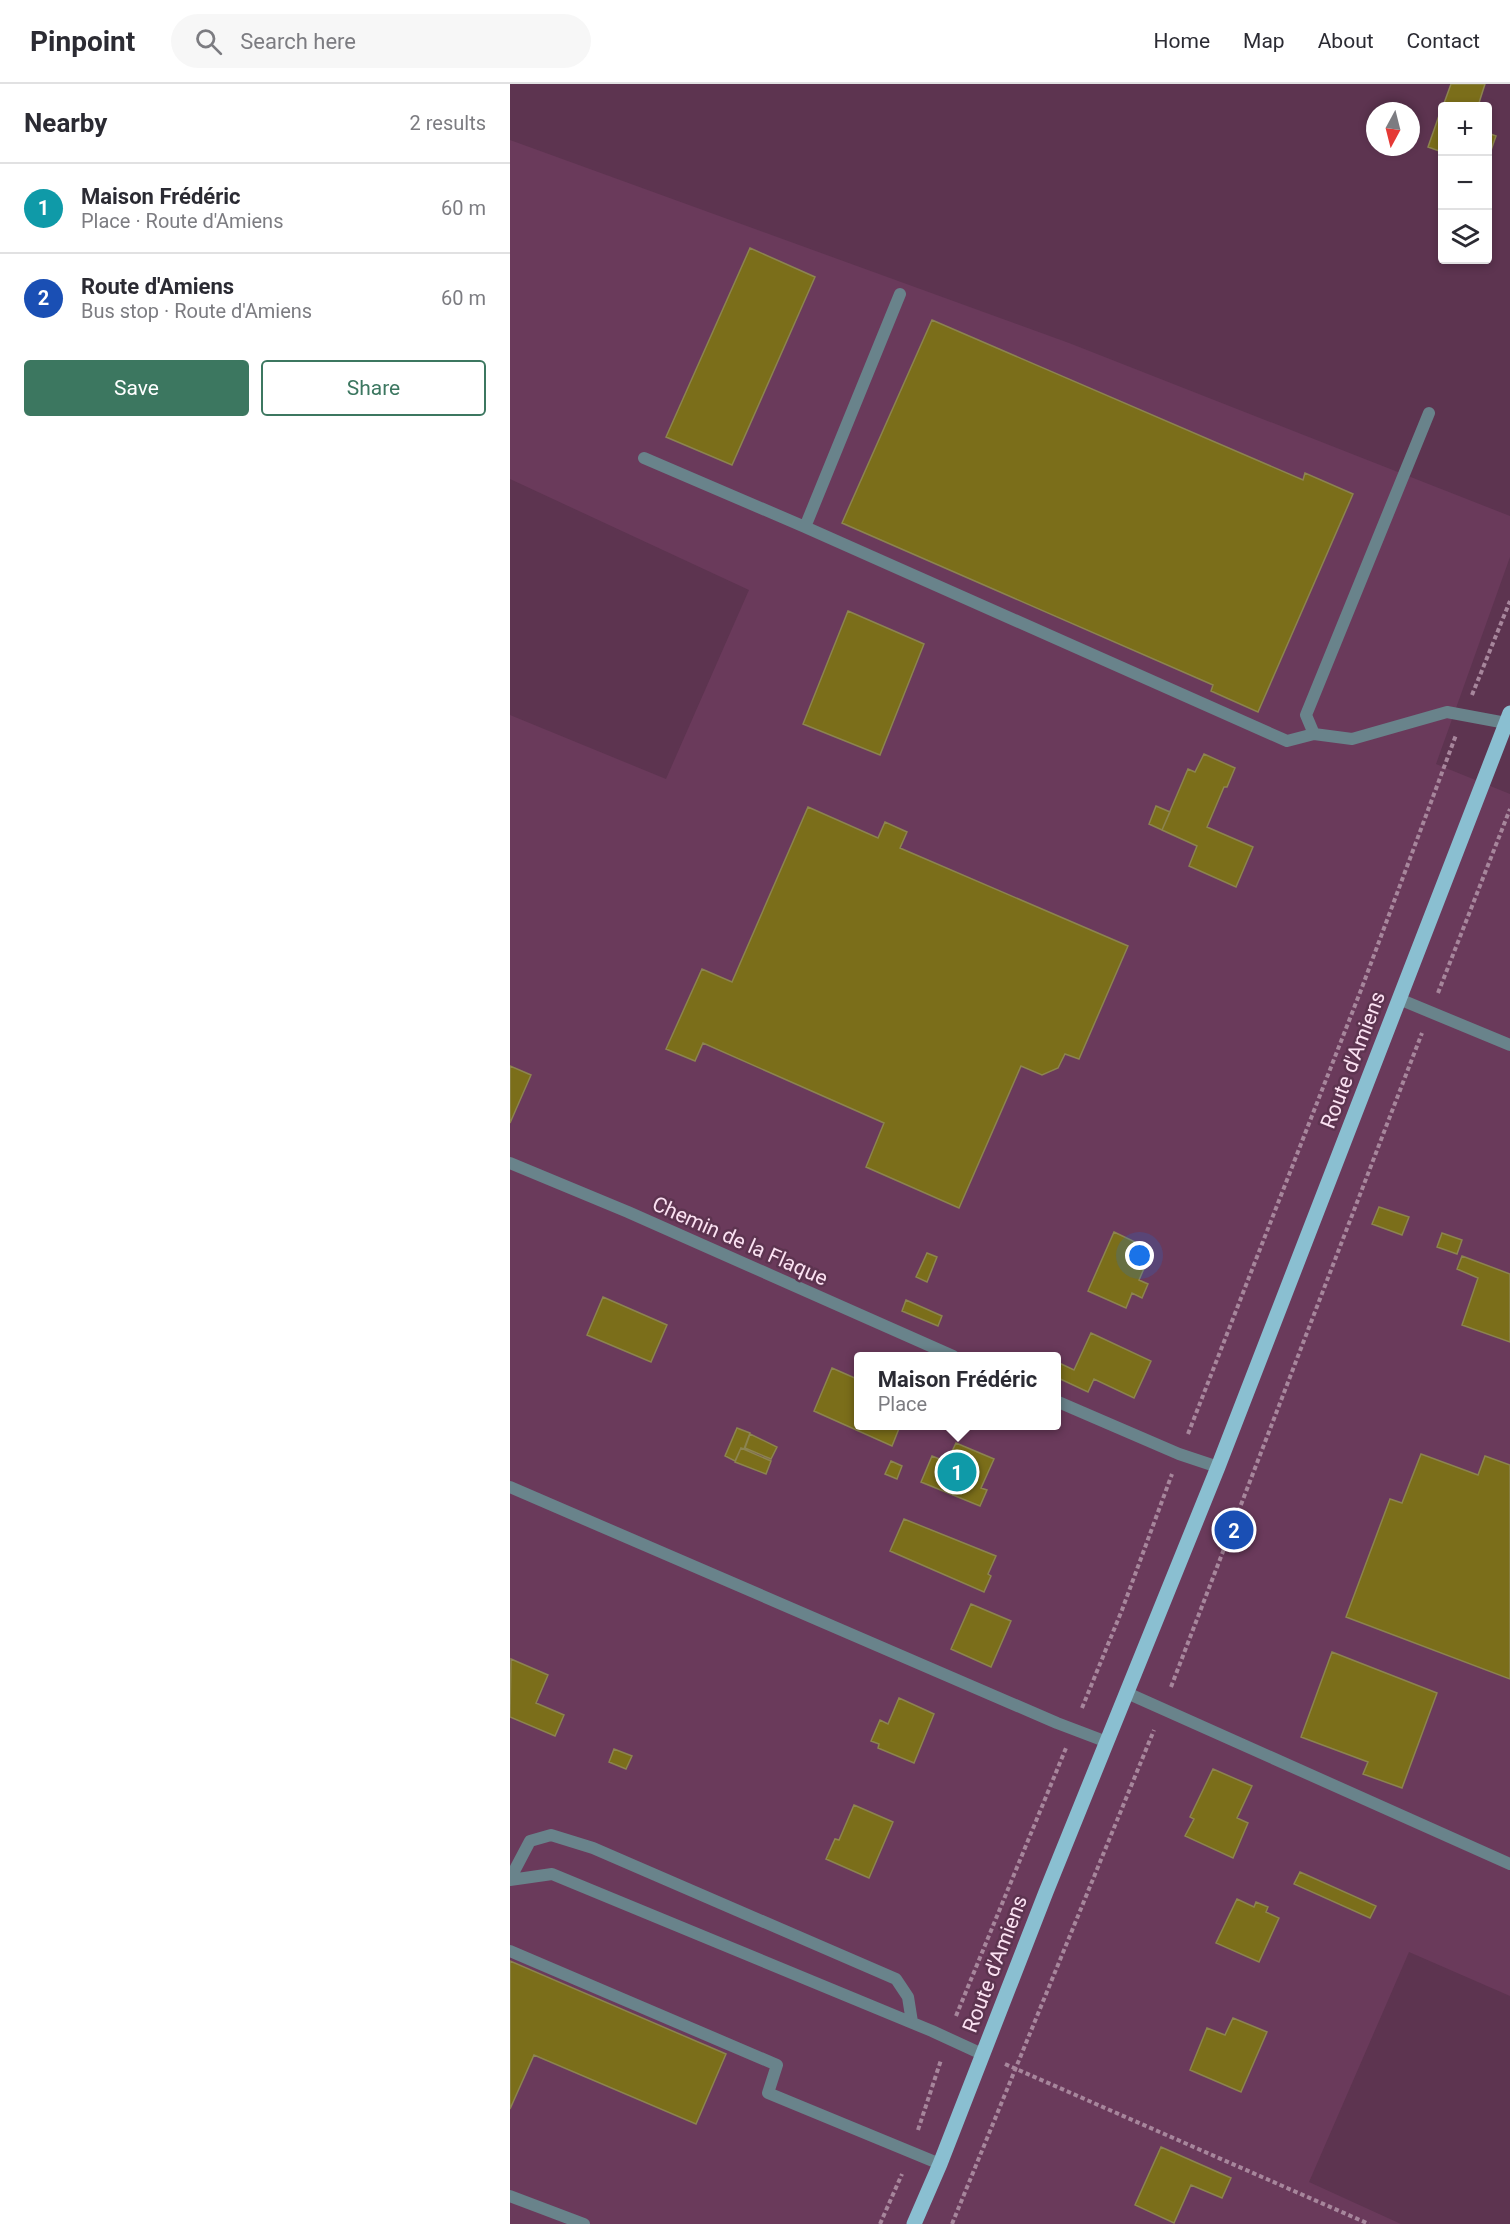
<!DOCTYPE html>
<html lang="en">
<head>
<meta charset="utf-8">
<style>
	:root { --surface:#fff; --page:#f7f7f7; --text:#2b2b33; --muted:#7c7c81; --line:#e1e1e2; --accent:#3c7760 }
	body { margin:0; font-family:Roboto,sans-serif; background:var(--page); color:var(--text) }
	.controls { position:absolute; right:18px; top:18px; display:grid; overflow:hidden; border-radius:6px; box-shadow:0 3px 9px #0003 }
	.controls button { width:54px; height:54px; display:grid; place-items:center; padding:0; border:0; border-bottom:2px solid var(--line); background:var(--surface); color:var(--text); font:30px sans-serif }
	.compass { position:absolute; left:856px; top:18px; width:54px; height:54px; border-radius:50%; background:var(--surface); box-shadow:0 3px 9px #0003; rotate:187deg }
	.you { position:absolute; left:630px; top:1172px; width:21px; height:21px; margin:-15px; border:4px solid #fff; border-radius:50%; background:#1a73e8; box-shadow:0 0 0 9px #1a73e833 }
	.badge { display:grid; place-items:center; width:39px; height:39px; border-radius:50%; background:var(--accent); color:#fff; font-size:20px; font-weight:700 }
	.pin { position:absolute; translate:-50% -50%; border:3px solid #fff; box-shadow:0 2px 6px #0006 }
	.popup { position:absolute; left:344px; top:1268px; width:207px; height:78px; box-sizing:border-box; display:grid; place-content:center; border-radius:6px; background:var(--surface); filter:drop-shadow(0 2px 4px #0005); font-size:20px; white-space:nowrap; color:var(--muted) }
	.popup b { font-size:22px; color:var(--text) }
	.popup::after { content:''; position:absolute; left:50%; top:100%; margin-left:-12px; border:12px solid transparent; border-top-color:var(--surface) }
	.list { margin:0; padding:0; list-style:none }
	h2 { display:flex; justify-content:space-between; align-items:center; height:78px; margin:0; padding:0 24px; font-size:26px }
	h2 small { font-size:20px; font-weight:400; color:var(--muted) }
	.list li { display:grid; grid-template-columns:39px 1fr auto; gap:18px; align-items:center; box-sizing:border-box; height:90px; padding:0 24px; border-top:2px solid var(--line) }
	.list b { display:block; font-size:22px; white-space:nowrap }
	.list p { margin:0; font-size:20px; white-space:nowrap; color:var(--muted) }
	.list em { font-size:20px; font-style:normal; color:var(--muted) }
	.actions { display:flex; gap:12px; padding:18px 24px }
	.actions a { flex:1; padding:14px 0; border:2px solid var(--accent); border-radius:6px; text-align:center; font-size:21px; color:var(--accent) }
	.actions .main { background:var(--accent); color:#fff }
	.icon { flex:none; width:33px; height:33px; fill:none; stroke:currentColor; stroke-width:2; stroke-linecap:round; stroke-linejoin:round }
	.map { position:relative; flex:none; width:1000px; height:2140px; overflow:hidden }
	header { display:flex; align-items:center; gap:36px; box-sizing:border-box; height:84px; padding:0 30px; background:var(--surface); border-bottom:2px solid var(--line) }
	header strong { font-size:28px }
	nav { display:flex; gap:33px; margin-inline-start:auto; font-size:21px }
	.search { width:420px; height:54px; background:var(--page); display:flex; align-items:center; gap:15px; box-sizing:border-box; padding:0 21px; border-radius:33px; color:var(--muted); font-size:22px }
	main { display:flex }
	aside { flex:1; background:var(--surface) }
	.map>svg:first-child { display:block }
	.built { fill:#6a3a5b; fill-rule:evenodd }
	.building { fill:#7b6e1a; stroke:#8c8450; stroke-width:1.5 }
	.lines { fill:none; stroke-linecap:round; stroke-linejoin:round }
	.path { stroke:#a7869c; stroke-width:4; stroke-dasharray:4.5 3; stroke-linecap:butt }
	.lane { stroke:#69838b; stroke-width:12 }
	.primary { stroke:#8abfd1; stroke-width:15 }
	.labels { text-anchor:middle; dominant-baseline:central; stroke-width:5; stroke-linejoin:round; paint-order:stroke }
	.street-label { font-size:21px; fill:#fbe1f2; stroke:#5d3450 }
</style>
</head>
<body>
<header>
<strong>Pinpoint</strong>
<div class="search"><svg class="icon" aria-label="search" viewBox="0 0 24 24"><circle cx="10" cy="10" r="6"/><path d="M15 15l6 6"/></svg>Search here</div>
<nav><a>Home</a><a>Map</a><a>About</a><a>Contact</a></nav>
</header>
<main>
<aside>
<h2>Nearby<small>2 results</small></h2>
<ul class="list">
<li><span class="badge" style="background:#0f9aa8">1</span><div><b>Maison Frédéric</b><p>Place · Route d'Amiens</p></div><em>60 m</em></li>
<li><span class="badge" style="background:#1a4fb4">2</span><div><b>Route d'Amiens</b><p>Bus stop · Route d'Amiens</p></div><em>60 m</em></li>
</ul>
<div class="actions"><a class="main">Save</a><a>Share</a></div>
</aside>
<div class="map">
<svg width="1000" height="2140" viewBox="0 0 1000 2140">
	<rect width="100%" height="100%" fill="#5d3450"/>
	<!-- built -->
	<path class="built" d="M0,56l559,203 441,173v41l-74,207 74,30v1202l-101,-44 -100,230 92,42h-891v-1509l156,64 83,-189 -239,-111zM348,1272h198v70h-198z"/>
	<!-- building -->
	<path class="building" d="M941,0h34l-7,22h-35z
		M932,23v45l-14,-5z
		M978,49l8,3 -8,23z
		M240,164l65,29 -83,188 -66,-28z
		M422,236l371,160 2,-7 48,21 -95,218 -47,-21 2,-6 -371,-162z
		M338,527l76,33 -44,111 -77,-31z
		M694,670l31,14 -8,19h-3l-17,40 46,20 -17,40 -47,-21 8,-20 -35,-16 26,-61 7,3z
		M646,722l14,6 -8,18 -13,-6z
		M298,723l70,31 7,-16 22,10 -7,16 228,98 -49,113 -14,-5 -7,14 -16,7 -21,-9 -62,142 -93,-41 18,-44 -181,-80 -8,18 -29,-12 36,-80 30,13z
		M0,982l21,9 -21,48z
		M869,1123l30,10 -7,18 -30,-11z
		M604,1148l38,18 -13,30 9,4 -6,14 -10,-5 -6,15 -38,-17z
		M932,1149l20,7 -5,14 -20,-7z
		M417,1169l10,4 -10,25 -11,-5z
		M952,1172l48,18v68l-48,-17 16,-47 -21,-9z
		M93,1213l64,28 -16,37 -64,-27z
		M396,1216l36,16 -4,10 -36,-15z
		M581,1249l60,28 -17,37 -40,-19 -6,13 -32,-15 1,-15 17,8z
		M322,1284l25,11 1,-2v49h42l-8,20 -78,-35z
		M227,1344l13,5 -6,16 -3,-1 -6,13 -10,-5z
		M240,1350l27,13 -6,12 -26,-11z
		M446,1359l38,16 -13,29 6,2 -7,16 -59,-24 11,-26 15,6z
		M231,1364l30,13 -5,13 -31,-12z
		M911,1370l57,21 7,-19 25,9v214l-164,-62 44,-118 12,4z
		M381,1377l11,5 -5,13 -12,-5z
		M394,1435l92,37 -8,18 3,2 -7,16 -94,-41z
		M461,1520l40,17 -20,46 -40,-18z
		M822,1568l105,41 -35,95 -39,-14 5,-12 -67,-25z
		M1,1575l37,16 -12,28 28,12 -9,21 -45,-19z
		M389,1614l35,16 -20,49 -36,-15 1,-4 -8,-3 9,-21 8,4z
		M104,1665l18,7 -6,13 -17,-7z
		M703,1685l39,17 -15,32 11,5 -15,35 -48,-22 9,-17 -4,-2z
		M344,1721l39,17 -24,56 -43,-19 9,-20 4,1z
		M790,1788l76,34 -6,12 -76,-34z
		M727,1815l17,8 2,-5 12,5 -2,5 13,6 -20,44 -43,-19z
		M0,1877l216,93 -30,70 -162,-69 -24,54z
		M723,1934l34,14 -26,60 -51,-22 17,-42 18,7z
		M651,2063l70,31 -9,20 -31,-13 -17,38 -39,-18z"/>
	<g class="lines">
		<!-- path -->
		<path class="path" d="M962,611l38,-94
			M928,909l72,-184
			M678,1350l173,-444 95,-255
			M661,1603l251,-654
			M572,1624l40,-98 50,-136
			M446,1932l110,-268
			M495,1980l364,160
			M408,2046l23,-70
			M370,2140l22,-50
			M442,2140l202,-494"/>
		<!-- lane -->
		<path class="lane" d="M390,210l-95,233 482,214 27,-7
			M919,329l-123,302 8,19 38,5 95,-27 59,11
			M134,374l161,69
			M889,915l111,46
			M0,1079l118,49 325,144
			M546,1317l123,53 39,13
			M0,1403l547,236 50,19
			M617,1609l383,171
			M0,1795l20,-38 21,-6 42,13 303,131 12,18 4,25
			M0,1796l42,-6 380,157 50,23
			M0,1867l267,114 -9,28 172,71
			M0,2112l74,28"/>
		<!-- primary -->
		<path class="primary" d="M404,2140l26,-60 106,-272 172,-425 292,-754"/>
	</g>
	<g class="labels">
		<!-- street labels -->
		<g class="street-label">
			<text transform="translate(843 976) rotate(-69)">Route d'Amiens</text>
			<text transform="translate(230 1157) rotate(24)">Chemin de la Flaque</text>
			<text transform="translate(485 1880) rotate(-69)">Route d'Amiens</text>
		</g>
	</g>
</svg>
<div class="controls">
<button>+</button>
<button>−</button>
<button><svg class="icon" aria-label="layers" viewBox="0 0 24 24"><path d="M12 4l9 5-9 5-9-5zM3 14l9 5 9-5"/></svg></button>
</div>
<svg class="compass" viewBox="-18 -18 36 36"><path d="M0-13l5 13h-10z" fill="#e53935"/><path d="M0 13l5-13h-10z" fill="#7c7c81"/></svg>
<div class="you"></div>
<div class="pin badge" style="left:447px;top:1388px;background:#0f9aa8">1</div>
<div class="popup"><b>Maison Frédéric</b>Place</div>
<div class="pin badge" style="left:724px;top:1446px;background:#1a4fb4">2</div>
</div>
</main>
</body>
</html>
